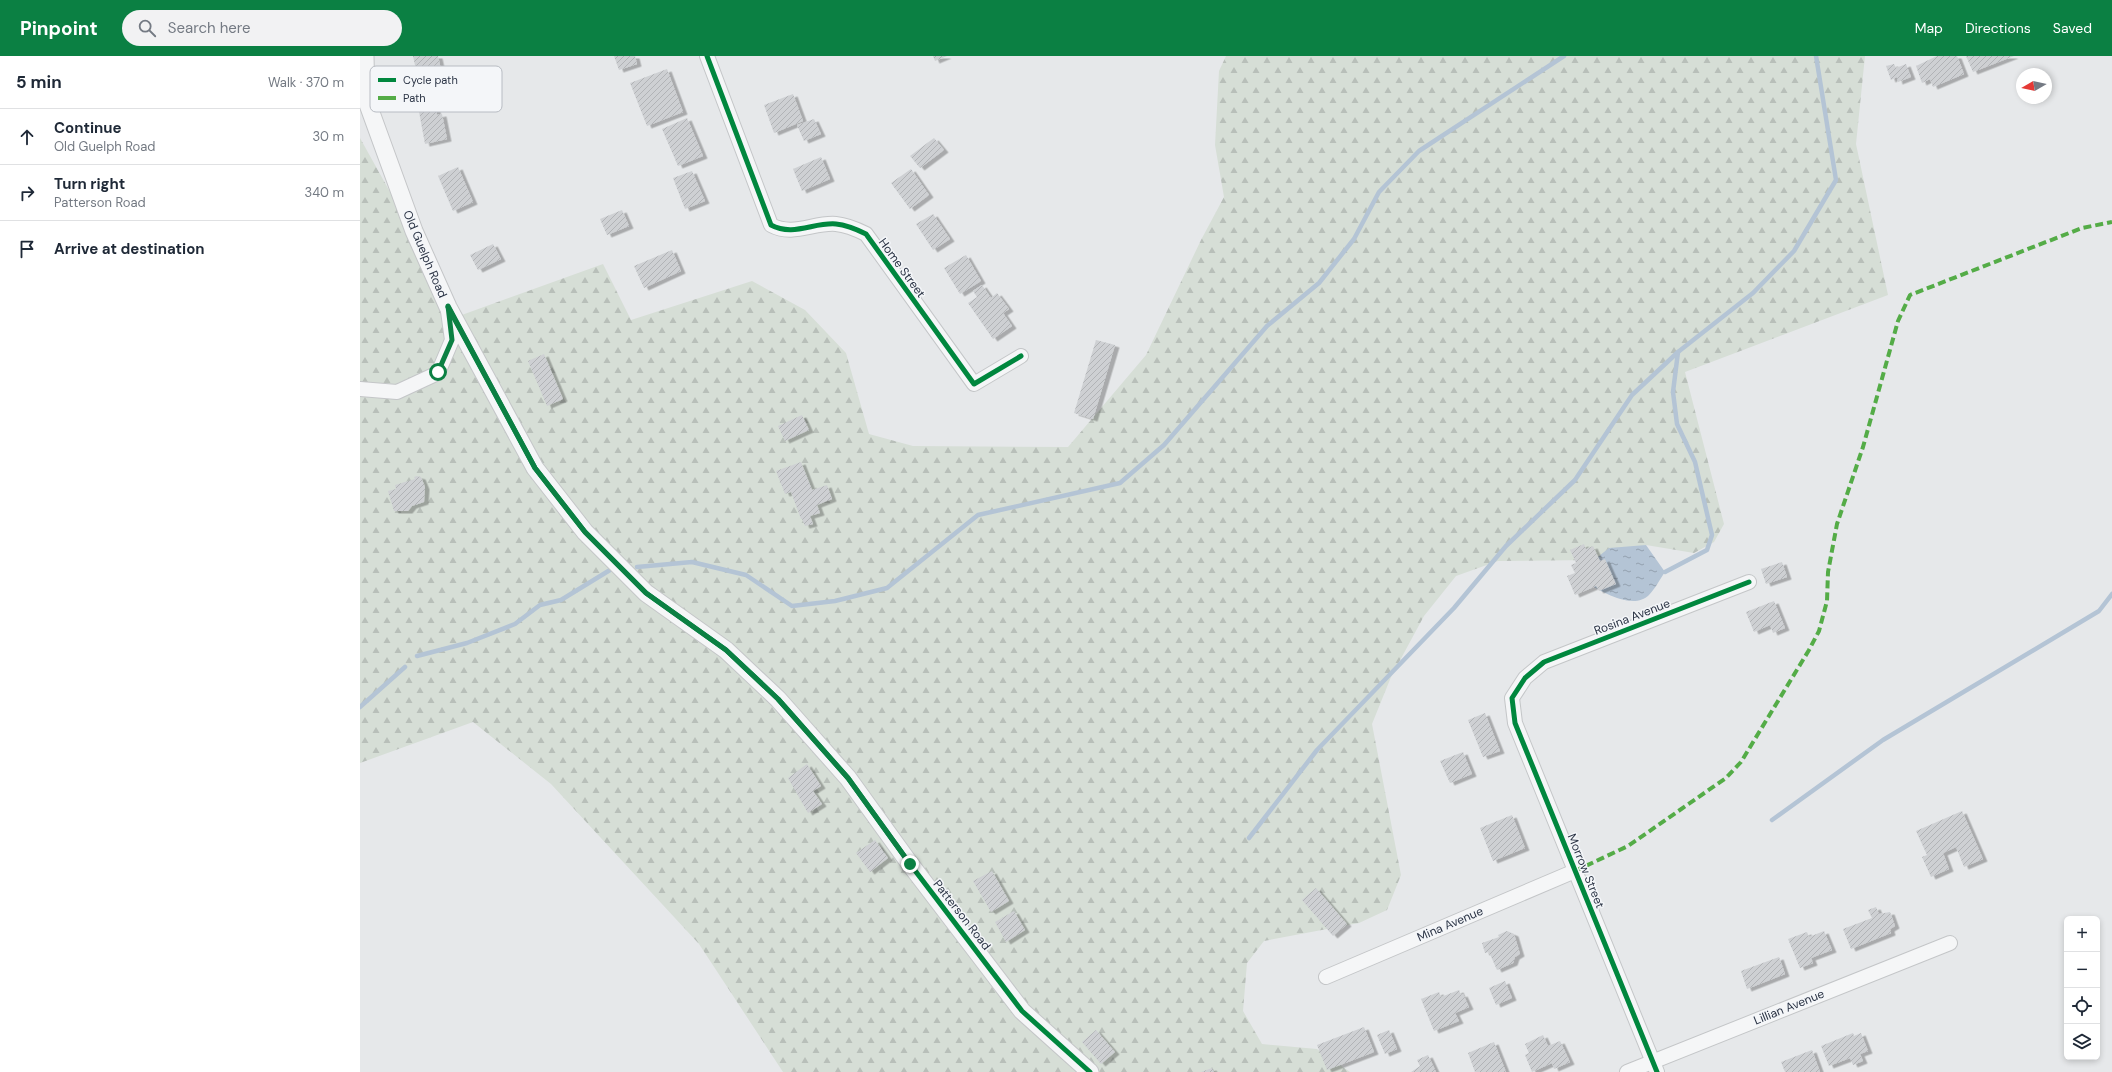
<!DOCTYPE html>
<html lang="en">
<head>
<meta charset="utf-8">
<style>
	:root { --surface:#fff; --page:#f2f2f3; --text:#1f2937; --muted:#747a83; --line:#e0e1e3; --accent:#0b8043 }
	body { margin:0; font-family:"DM Sans",sans-serif; background:var(--page); color:var(--text) }
	.controls { position:absolute; right:12px; bottom:12px; display:grid; overflow:hidden; border-radius:6px; box-shadow:0 2px 6px #0003 }
	.controls button { width:36px; height:36px; display:grid; place-items:center; padding:0; border:0; border-bottom:1px solid var(--line); background:var(--surface); color:var(--text); font:20px sans-serif }
	.compass { position:absolute; left:1656px; top:12px; width:36px; height:36px; border-radius:50%; background:var(--surface); box-shadow:0 2px 6px #0003; rotate:261deg }
	.stop { position:absolute; width:12px; height:12px; margin:-9px; border:3px solid #0b8043; border-radius:50%; background:#fff }
	.stop.end { background:#0b8043; border-color:#fff; box-shadow:0 1px 4px #0008 }
	.list { margin:0; padding:0; list-style:none }
	h2 { display:flex; justify-content:space-between; align-items:center; height:52px; margin:0; padding:0 16px; font-size:17px }
	h2 small { font-size:13px; font-weight:400; color:var(--muted) }
	.list li { display:grid; grid-template-columns:26px 1fr auto; gap:12px; align-items:center; box-sizing:border-box; height:56px; padding:0 16px; border-top:1px solid var(--line) }
	.list b { display:block; font-size:15px; white-space:nowrap }
	.list p { margin:0; font-size:13px; white-space:nowrap; color:var(--muted) }
	.list em { font-size:13px; font-style:normal; color:var(--muted) }
	.icon { flex:none; width:22px; height:22px; fill:none; stroke:currentColor; stroke-width:2; stroke-linecap:round; stroke-linejoin:round }
	.map { position:relative; flex:none; width:1752px; height:1016px; overflow:hidden }
	header { display:flex; align-items:center; gap:24px; box-sizing:border-box; height:56px; padding:0 20px; background:var(--accent); color:#fff }
	header strong { font-size:19px }
	nav { display:flex; gap:22px; margin-inline-start:auto; font-size:14px }
	.search { width:280px; height:36px; background:var(--page); display:flex; align-items:center; gap:10px; box-sizing:border-box; padding:0 14px; border-radius:22px; color:var(--muted); font-size:15px }
	main { display:flex }
	aside { flex:1; background:var(--surface) }
	.map>svg:first-child { display:block }
</style>
</head>
<body>
<header>
<strong>Pinpoint</strong>
<div class="search"><svg class="icon" aria-label="search" viewBox="0 0 24 24"><circle cx="10" cy="10" r="6"/><path d="M15 15l6 6"/></svg>Search here</div>
<nav><a>Map</a><a>Directions</a><a>Saved</a></nav>
</header>
<main>
<aside>
<h2>5 min<small>Walk · 370 m</small></h2>
<ul class="list">
<li><svg class="icon" aria-label="ahead" viewBox="0 0 24 24"><path d="M12 20V5M6 11l6-6 6 6"/></svg><div><b>Continue</b><p>Old Guelph Road</p></div><em>30 m</em></li>
<li><svg class="icon" aria-label="right" viewBox="0 0 24 24"><path d="M7 20v-9h11M14 6l5 5-5 5"/></svg><div><b>Turn right</b><p>Patterson Road</p></div><em>340 m</em></li>
<li><svg class="icon" aria-label="arrive" viewBox="0 0 24 24"><path d="M6 21V4h12l-3 4 3 4H6"/></svg><div><b>Arrive at destination</b></div></li>
</ul>
</aside>
<div class="map">
<svg width="1752" height="1016" viewBox="0 0 1752 1016">
	<defs>
		<pattern id="forest-firs" width="22" height="20" patternUnits="userSpaceOnUse"><rect width="22" height="20" fill="#d6ded6"/><path d="M5 1l3.5 6h-7zM16 11l3.5 6h-7z" fill="#b8bfb9"/></pattern>
		<pattern id="water-ripples" width="26" height="14" patternUnits="userSpaceOnUse"><rect width="26" height="14" fill="#b4c4d5"/><path d="M2 4q2-2 4 0t4 0M15 11q2-2 4 0t4 0" fill="none" stroke="#93a0af"/></pattern>
		<pattern id="building-hatch" width="6" height="6" patternUnits="userSpaceOnUse"><rect width="6" height="6" fill="#ced0d3"/><path d="M-1 1l2-2M0 6l6-6M5 7l2-2" fill="none" stroke="#b1b3b6"/></pattern>
		<filter id="shadow"><feDropShadow dx="4.5" dy="2.5" stdDeviation="0" flood-color="#0004"/></filter>
	</defs>
	<rect width="100%" height="100%" fill="#e6e8ea"/>
	<!-- forest -->
	<path fill="url(#forest-firs)" d="M866 0H1505L1496 88 1528 239 1325 316 1364 468 1354 486 1334 497 1286 489 1234 504 1138 505 1096 520 1064 560 1031 621 1012 668 1041 819 1027 854 999 867 904 885 887 907 883 955 902 988 957 993 990 1016H423L339 888 191 728 113 666 0 707V82L99 260 243 208 271 264 392 225 445 254 486 297 509 378 553 390 708 391 786 299 841 184 864 141 855 89 859 15Z"/>
	<!-- water -->
	<path fill="url(#water-ripples)" d="M1286 489 1305 516C1300 523 1295 533 1289 539 1273 555 1241 535 1225 526L1234 504 1249 492Z"/>
	<g fill="none" stroke-linecap="round" stroke-linejoin="round">
		<!-- stream -->
		<g stroke="#b4c4d5" stroke-width="4.5">
			<path d="M277 511 332 506 386 519 432 550 475 545 527 532 618 459 760 427 804 389 907 270 959 227 994 183 1019 136 1059 95 1204 0"/>
			<path d="M1305 516 1347 494 1352 479 1335 406 1317 368 1313 336 1318 296"/>
			<path d="M57 600 107 587 155 568 180 549 201 544 250 514"/>
			<path d="M0 651 45 611"/>
			<path d="M1412 764 1523 684 1739 555 1752 538"/>
			<path d="M889 782 957 694 1094 552 1146 490 1215 424 1272 339 1318 296 1393 237 1434 195 1476 124 1456 0"/>
		</g>
	</g>
	<!-- building -->
	<g fill="url(#building-hatch)" filter="url(#shadow)">
		<path d="M53 0H78L82 18 58 23Z"/>
		<path d="M254 0H275L277 8 259 14Z"/>
		<path d="M573 0H587L575 5Z"/>
		<path d="M1577 0H1597L1604 18 1573 31 1570 23 1562 27 1556 10Z"/>
		<path d="M1606 0H1654L1613 16Z"/>
		<path d="M1534 8 1536 12 1546 8 1551 21 1538 26 1537 21 1531 24 1526 10Z"/>
		<path d="M307 13 323 56 287 70 270 27Z"/>
		<path d="M76 33 85 47 76 53 77 59 82 58 87 83 65 88 57 45Z"/>
		<path d="M433 38 443 65 414 77 404 49Z"/>
		<path d="M327 62 343 100 318 110 302 73Z"/>
		<path d="M454 63 461 78 444 85 437 69Z"/>
		<path d="M574 82 584 94 560 112 550 100Z"/>
		<path d="M461 101 470 123 442 135 433 113Z"/>
		<path d="M98 111 113 146 93 155 78 120Z"/>
		<path d="M551 113 569 139 550 153 531 127Z"/>
		<path d="M332 115 345 145 325 153 313 122Z"/>
		<path d="M262 154 269 170 247 179 240 163Z"/>
		<path d="M573 158 590 183 573 194 556 168Z"/>
		<path d="M133 188 141 203 118 214 110 199Z"/>
		<path d="M312 194 321 215 284 232 274 210Z"/>
		<path d="M606 199 621 225 600 238 584 212Z"/>
		<path d="M622 229 631 242 637 237 649 253 643 257 652 270 633 283 608 247 617 241 613 235Z"/>
		<path d="M736 284 755 289 733 363 714 357Z"/>
		<path d="M184 298 203 343 187 350 168 305Z"/>
		<path d="M442 359 449 374 425 385 418 370Z"/>
		<path d="M441 406 452 434 467 429 472 443 457 449 460 457 450 460 453 468 445 470 442 463H441L431 436 425 438 416 415Z"/>
		<path d="M57 420 61 421 65 431 64 446 52 450 48 455H34L28 435 36 433 35 429 55 423 54 421Z"/>
		<path d="M1224 488 1226 493 1233 490 1240 505 1245 503 1256 528 1239 535 1236 530 1215 539 1207 520 1215 517 1211 509 1216 507 1210 494Z"/>
		<path d="M1422 506 1427 521 1406 528 1401 513Z"/>
		<path d="M1414 545 1425 572 1413 577 1410 569 1394 576 1386 556Z"/>
		<path d="M1125 657 1140 695 1123 701 1108 664Z"/>
		<path d="M1103 696 1112 718 1090 727 1080 705Z"/>
		<path d="M447 708 461 730 453 735 462 748 448 757 428 722Z"/>
		<path d="M1602 755 1623 803 1604 811 1596 791 1583 797 1589 813 1571 821 1562 801 1567 799 1556 775Z"/>
		<path d="M1152 759 1165 792 1133 805 1120 772Z"/>
		<path d="M515 784 528 802 510 816 496 797Z"/>
		<path d="M632 815 649 845 631 856 613 825Z"/>
		<path d="M956 832 987 868 973 880 942 844Z"/>
		<path d="M1516 851 1519 858 1530 856 1535 870 1530 873 1531 877 1491 893 1483 873 1512 862 1508 854Z"/>
		<path d="M654 855 665 874 646 886 635 866Z"/>
		<path d="M1147 875 1154 878 1160 898 1155 901 1153 907 1137 914 1129 896 1125 897 1122 887 1139 881 1138 879Z"/>
		<path d="M1464 875 1472 894 1451 902 1453 907 1440 912 1428 883 1447 876 1449 881Z"/>
		<path d="M1419 901 1425 918 1387 933 1381 915Z"/>
		<path d="M1145 925 1152 942 1136 949 1129 932Z"/>
		<path d="M1099 934 1101 939 1103 938 1109 951 1095 957 1099 965 1074 975 1061 943 1079 936 1081 941Z"/>
		<path d="M1004 971 1014 996 967 1014 957 989Z"/>
		<path d="M736 974 755 996 741 1008 722 986Z"/>
		<path d="M1029 974 1037 993 1025 998 1017 979Z"/>
		<path d="M1493 977 1494 980 1501 977 1508 995 1500 998 1503 1005 1493 1009 1490 1002 1469 1010 1461 990Z"/>
		<path d="M1183 979 1188 990 1200 985 1210 1006 1194 1013 1192 1007 1172 1016 1165 999 1169 997 1165 988Z"/>
		<path d="M1134 986 1146 1016H1115L1108 997Z"/>
		<path d="M1452 994 1460 1016H1425L1421 1006Z"/>
		<path d="M1068 999 1076 1016H1051L1060 1010 1057 1004Z"/>
		<path d="M852 1012 854 1016H841Z"/>
	</g>
	<g fill="none" stroke-linecap="round" stroke-linejoin="round">
		<defs>
			<g id="minor">
				<path d="M347 0 411 169C433 181 454 166 476 168 487 169 496 173 506 178L614 328 661 300"/>
				<path d="M0 333 37 336 78 317 92 284 88 255"/>
				<path d="M966 921 1215 815"/>
				<path d="M1267 1016 1590 887"/>
				<path d="M1297 1016 1155 667 1152 642 1165 622 1184 606 1389 526"/>
			</g>
			<path id="tertiary" d="M5 0 6 43 54 175 88 251 175 412 225 476 286 537 366 594 418 643 488 722 550 808 662 955 730 1016"/>
		</defs>
		<!-- minor casing -->
		<use href="#minor" stroke="#c4c6c8" stroke-width="16"/>
		<!-- tertiary casing -->
		<use href="#tertiary" stroke="#c4c6c8" stroke-width="19"/>
		<!-- minor -->
		<use href="#minor" stroke="#f5f6f7" stroke-width="14"/>
		<!-- tertiary -->
		<use href="#tertiary" stroke="#f5f6f7" stroke-width="17"/>
		<!-- quiet -->
		<path stroke="#54ac47" stroke-width="4" stroke-dasharray="8 4" stroke-linecap="butt" d="M1215 815 1268 790 1366 722 1381 706 1449 594 1459 575 1467 545 1468 516 1477 468 1503 391 1538 265 1550 239 1722 172 1752 166"/>
		<defs>
			<g id="cycleway">
				<path d="M347 0 411 169C433 181 454 166 476 168 487 169 496 173 506 178L614 328 661 300"/>
				<path d="M88 251 175 412 225 476 286 537 366 594 418 643 488 722 550 808 662 955 730 1016"/>
				<path d="M1297 1016 1155 667 1152 642 1165 622 1184 606 1389 526"/>
			</g>
		</defs>
		<!-- cycleway casing -->
		<use href="#cycleway" stroke="#f4f6f9" stroke-width="8"/>
		<!-- cycleway -->
		<use href="#cycleway" stroke="#00873e" stroke-width="5"/>
	</g>
	<g fill="none" stroke-linecap="round" stroke-linejoin="round">
		<!-- route -->
		<path stroke="#0b8043" stroke-width="5" d="M78 316 92 284 88 250 175 412 225 476 286 537 366 594 418 643 488 722 550 808"/>
	</g>
	<g text-anchor="middle" dominant-baseline="central" stroke-width="3" stroke-linejoin="round" paint-order="stroke">
		<!-- street labels -->
		<g font-size="12" fill="#2b3445" stroke="#f4f6f9">
			<text transform="translate(65 198) rotate(67)">Old Guelph Road</text>
			<text transform="translate(542 212) rotate(54)">Home Street</text>
			<text transform="translate(1272 561) rotate(-21)">Rosina Avenue</text>
			<text transform="translate(1226 815) rotate(68)">Morrow Street</text>
			<text transform="translate(602 859) rotate(52)">Patterson Road</text>
			<text transform="translate(1090 868) rotate(-23)">Mina Avenue</text>
			<text transform="translate(1429 951) rotate(-22)">Lillian Avenue</text>
		</g>
	</g>
	<!-- legend -->
	<rect x="10" y="10" width="132" height="46" rx="6" fill="#f4f6f9" stroke="#b8bcc3" stroke-width="1"/>
	<rect x="18" y="22" width="18" height="4" fill="#00873e"/>
	<rect x="18" y="40" width="18" height="4" fill="#54ac47"/>
	<g font-size="11" fill="#2b3445">
		<text x="43" y="28">Cycle path</text>
		<text x="43" y="46">Path</text>
	</g>
</svg>
<div class="controls">
<button>+</button>
<button>−</button>
<button><svg class="icon" aria-label="locate" viewBox="0 0 24 24"><circle cx="12" cy="12" r="6"/><path d="M12 2v4M12 18v4M2 12h4M18 12h4"/></svg></button>
<button><svg class="icon" aria-label="layers" viewBox="0 0 24 24"><path d="M12 4l9 5-9 5-9-5zM3 14l9 5 9-5"/></svg></button>
</div>
<svg class="compass" viewBox="-18 -18 36 36"><path d="M0-13l5 13h-10z" fill="#e53935"/><path d="M0 13l5-13h-10z" fill="#747a83"/></svg>
<div class="stop" style="left:78px;top:316px"></div>
<div class="stop end" style="left:550px;top:808px"></div>
</div>
</main>
</body>
</html>
